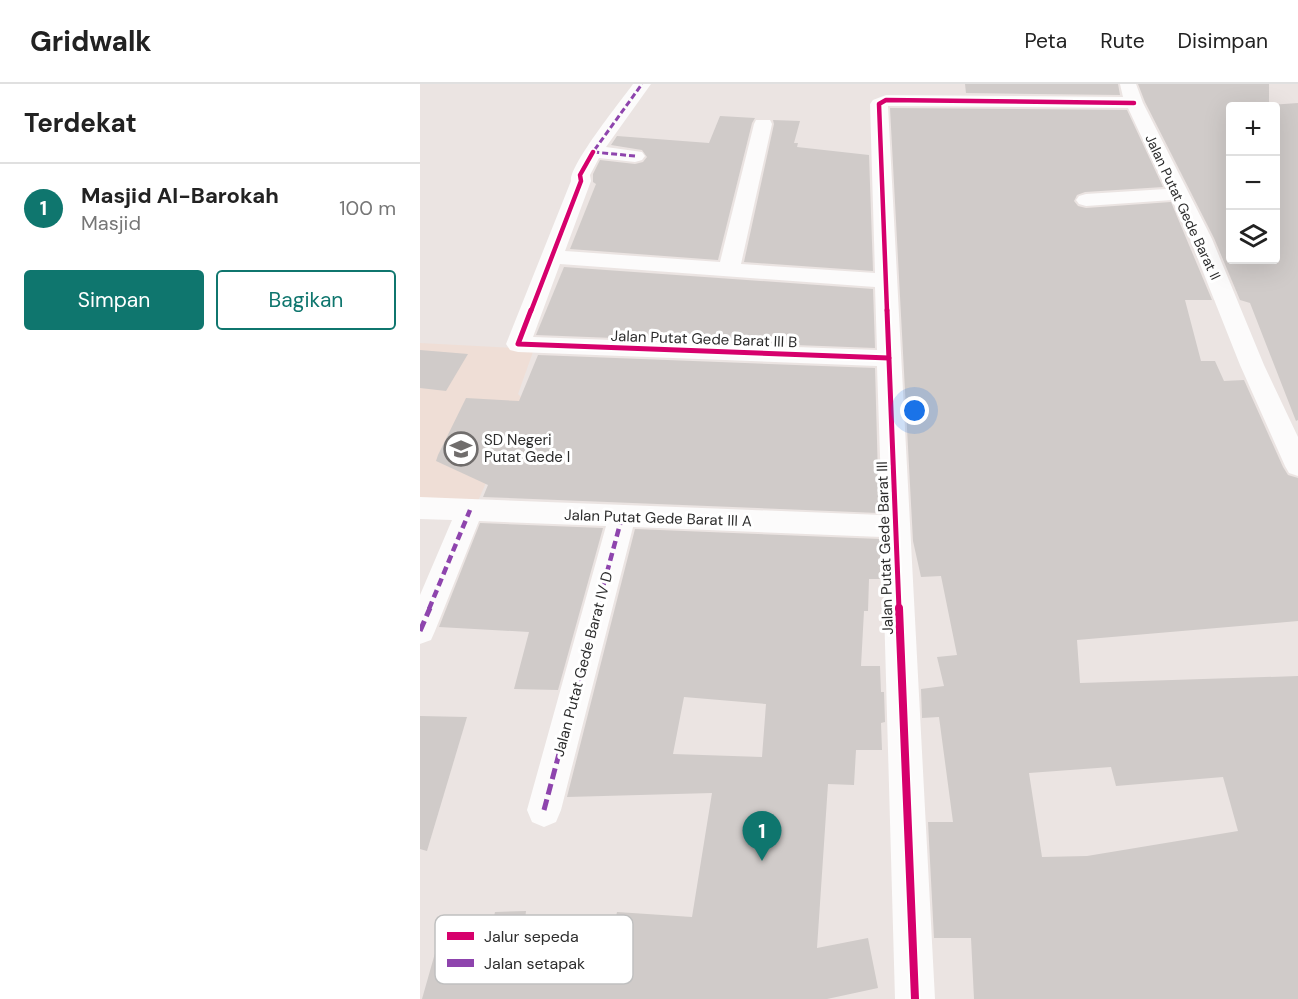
<!DOCTYPE html>
<html lang="id">
<head>
<meta charset="utf-8">
<style>
	:root { --surface:#fff; --page:#f2f2f2; --text:#222; --muted:#767676; --line:#e0e0e0; --accent:#0f766e }
	body { margin:0; font-family:"DM Sans",sans-serif; background:var(--page); color:var(--text) }
	.controls { position:absolute; right:18px; top:18px; display:grid; overflow:hidden; border-radius:6px; box-shadow:0 6px 24px #0002 }
	.controls button { width:54px; height:54px; display:grid; place-items:center; padding:0; border:0; border-bottom:2px solid var(--line); background:var(--surface); color:var(--text); font:30px sans-serif }
	.you { position:absolute; left:495px; top:327px; width:21px; height:21px; margin:-15px; border:4px solid #fff; border-radius:50%; background:#1a73e8; box-shadow:0 0 0 9px #1a73e833 }
	.badge { display:grid; place-items:center; width:39px; height:39px; border-radius:50%; background:var(--accent); color:#fff; font-size:20px; font-weight:700 }
	.pin { position:absolute; translate:-50% -50px; filter:drop-shadow(0 2px 3px #0008) }
	.pin::after { content:''; position:absolute; top:32px; width:21px; height:18px; background:inherit; clip-path:polygon(0 0,100% 0,50% 100%) }
	.list { margin:0; padding:0; list-style:none }
	h2 { display:flex; justify-content:space-between; align-items:center; height:78px; margin:0; padding:0 24px; font-size:26px }
	h2 small { font-size:20px; font-weight:400; color:var(--muted) }
	.list li { display:grid; grid-template-columns:39px 1fr auto; gap:18px; align-items:center; box-sizing:border-box; height:90px; padding:0 24px; border-top:2px solid var(--line) }
	.list b { display:block; font-size:22px; white-space:nowrap }
	.list p { margin:0; font-size:20px; white-space:nowrap; color:var(--muted) }
	.list em { font-size:20px; font-style:normal; color:var(--muted) }
	.actions { display:flex; gap:12px; padding:18px 24px }
	.actions a { flex:1; padding:14px 0; border:2px solid var(--accent); border-radius:6px; text-align:center; font-size:21px; color:var(--accent) }
	.actions .main { background:var(--accent); color:#fff }
	.icon { flex:none; width:33px; height:33px; fill:none; stroke:currentColor; stroke-width:2; stroke-linecap:round; stroke-linejoin:round }
	.map { position:relative; flex:none; width:878px; height:915px; overflow:hidden }
	header { display:flex; align-items:center; gap:36px; box-sizing:border-box; height:84px; padding:0 30px; background:var(--surface); border-bottom:2px solid var(--line) }
	header strong { font-size:28px }
	nav { display:flex; gap:33px; margin-inline-start:auto; font-size:21px }
	main { display:flex }
	aside { flex:1; background:var(--surface) }
	.map>svg:first-child { display:block }
</style>
</head>
<body>
<header>
<strong>Gridwalk</strong>
<nav><a>Peta</a><a>Rute</a><a>Disimpan</a></nav>
</header>
<main>
<aside>
<h2>Terdekat<small></small></h2>
<ul class="list">
<li><span class="badge">1</span><div><b>Masjid Al-Barokah</b><p>Masjid</p></div><em>100 m</em></li>
</ul>
<div class="actions"><a class="main">Simpan</a><a>Bagikan</a></div>
</aside>
<div class="map">
<svg width="878" height="915" viewBox="0 0 878 915">
	<rect width="100%" height="100%" fill="#ebe4e2"/>
	<!-- education -->
	<path fill="#efded6" d="M0 259 114 265 98 310 103 315 58 417 0 414Z"/>
	<!-- building -->
	<g fill="#d0cbc9" fill-rule="evenodd">
		<path d="M545 0H698L700 11 546 9Z"/>
		<path d="M718 0H849V21L878 19V336L876 337 830 219 820 216 794 154 725 18ZM810 22H855V176H810Z"/>
		<path d="M470 24 707 26 743 103 665 108 657 111 654 117 658 122 666 124 751 118 792 216H765L781 277H795L804 297 824 296 863 383 868 391 878 394V537L657 556 660 599 878 592V915H554L551 854H514L508 738H533L519 633 502 634 501 605 524 602 517 573 537 571 521 492 501 493 493 457ZM691 683 696 702 803 693 818 747 667 772 622 773 609 689Z"/>
		<path d="M300 32 335 34 332 39 298 176 150 165 176 100 173 98V90L180 76 215 80 223 78 227 73 222 66 191 61 197 52 289 59Z"/>
		<path d="M353 36 380 37 374 59H378L377 63 449 71 453 187 324 178 354 40Z"/>
		<path d="M144 183 453 205 455 264 116 251Z"/>
		<path d="M0 266 48 270 26 307 0 304Z"/>
		<path d="M118 271 455 284 459 429 63 413 68 401 16 377 18 371 46 314 99 317Z"/>
		<path d="M60 439 183 444 138 606 94 605 109 548 19 543Z"/>
		<path d="M215 445 460 455V495H449L448 527H444L441 582H460L461 608H464L465 638 461 639 462 666H436L434 701 408 700 397 864 448 854 458 904 407 915H2L21 848 70 850 75 828 106 827 105 835 195 837 197 828 272 833 292 709 147 713ZM264 613 346 620 342 673 253 670Z"/>
		<path d="M0 632 47 633 7 767 0 765Z"/>
	</g>
	<g fill="none" stroke-linecap="round" stroke-linejoin="round">
		<!-- minor -->
		<path fill="#fcfbfb" fill-rule="evenodd" d="M213 0H231L186 63 222 68 225 72 222 76 215 78 179 74 170 91 171 97 145 167 300 178 334 40 336 36H350L352 40 321 180 455 189 450 20 453 16 466 11 703 13 700 0H716L723 19 792 155 844 281 878 353V392L869 389 865 382 820 281 770 155 752 116 666 122 659 120 656 116 659 112 666 110 746 105 708 24 468 22 515 915H475L462 453 213 443 141 726 136 738 124 743 112 738 107 726 186 442 59 437 15 547 11 556 0 560V511L32 436 0 435V413L462 431 457 282 98 268 90 266 86 260 151 97C149 81 201 17 213 0ZM140 180 455 203 457 266 113 253Z"/>
		<!-- quiet-far2 -->
		<path stroke="#8e44ad" stroke-width="3" stroke-dasharray="6 3" stroke-linecap="butt" d="M215 72 173 68 222 0"/>
		<!-- quiet-far1 -->
		<g stroke="#8e44ad" stroke-width="4.5" stroke-dasharray="8 4.5" stroke-linecap="butt">
			<path d="M9 525 50 426"/>
			<path d="M177 525 202 433"/>
		</g>
		<!-- quiet -->
		<g stroke="#8e44ad" stroke-width="5" stroke-dasharray="11 5" stroke-linecap="butt">
			<path d="M0 547 10 524"/>
			<path d="M124 726 178 524"/>
		</g>
		<defs>
			<g id="cycleway-far2">
				<path d="M111 227 161 97 160 91 173 68"/>
				<path d="M467 227 459 20 466 16 714 19"/>
			</g>
			<g id="cycleway-far1">
				<path d="M111 226 98 260 469 274"/>
				<path d="M467 226 479 525"/>
			</g>
			<path id="cycleway" d="M479 524 495 915"/>
		</defs>
		<!-- cycleway-far2 casing -->
		<use href="#cycleway-far2" stroke="#fff" stroke-width="8"/>
		<!-- cycleway-far1 casing -->
		<use href="#cycleway-far1" stroke="#fff" stroke-width="9"/>
		<!-- cycleway casing -->
		<use href="#cycleway" stroke="#fff" stroke-width="11"/>
		<!-- cycleway-far2 -->
		<use href="#cycleway-far2" stroke="#d6006c" stroke-width="4.5"/>
		<!-- cycleway-far1 -->
		<use href="#cycleway-far1" stroke="#d6006c" stroke-width="5"/>
		<!-- cycleway -->
		<use href="#cycleway" stroke="#d6006c" stroke-width="8"/>
	</g>
	<!-- icons -->
	<defs>
		<symbol id="school-ring" viewBox="-11 -11 22 22"><circle r="9.5" fill="#fff" stroke="#706d6c" stroke-width="1.5"/><path d="M0-5L7-2L0 1L-7-2ZM-4 1L0 2.5L4 1V4Q0 6-4 4Z" fill="#706d6c"/></symbol>
	</defs>
	<g fill-rule="evenodd">
		<use href="#school-ring" x="22" y="346" width="38" height="38"/>
	</g>
	<g text-anchor="middle" dominant-baseline="central" stroke-width="6" stroke-linejoin="round" paint-order="stroke">
		<!-- far-street labels -->
		<g font-size="14" fill="#2d2d2d" stroke="#fff">
			<text transform="translate(763 123) rotate(65)">Jalan Putat Gede Barat II</text>
		</g>
		<!-- street labels -->
		<g font-size="15" fill="#2d2d2d" stroke="#fff">
			<text transform="translate(284 255) rotate(2)">Jalan Putat Gede Barat III B</text>
			<text transform="translate(238 434) rotate(2)">Jalan Putat Gede Barat III A</text>
			<text transform="translate(465 464) rotate(-92)">Jalan Putat Gede Barat III</text>
			<text transform="translate(163 580) rotate(-75)">Jalan Putat Gede Barat IV D</text>
		</g>
		<!-- poi labels -->
		<g font-size="15" fill="#2d2d2d" stroke="#fff" text-anchor="start">
			<text x="64" y="356">SD Negeri<tspan x="64" dy="17">Putat Gede I</tspan></text>
		</g>
	</g>
	<!-- legend -->
	<rect x="15" y="831" width="198" height="69" rx="9" fill="#fff" stroke="#c0c0c0" stroke-width="1.5"/>
	<rect x="27" y="848" width="27" height="8" fill="#d6006c"/>
	<rect x="27" y="875" width="27" height="8" fill="#8e44ad"/>
	<g font-size="16" fill="#2d2d2d">
		<text x="64" y="858">Jalur sepeda</text>
		<text x="64" y="885">Jalan setapak</text>
	</g>
</svg>
<div class="controls">
<button>+</button>
<button>−</button>
<button><svg class="icon" aria-label="layers" viewBox="0 0 24 24"><path d="M12 4l9 5-9 5-9-5zM3 14l9 5 9-5"/></svg></button>
</div>
<div class="you"></div>
<div class="pin badge" style="left:342px;top:777px">1</div>
</div>
</main>
</body>
</html>
